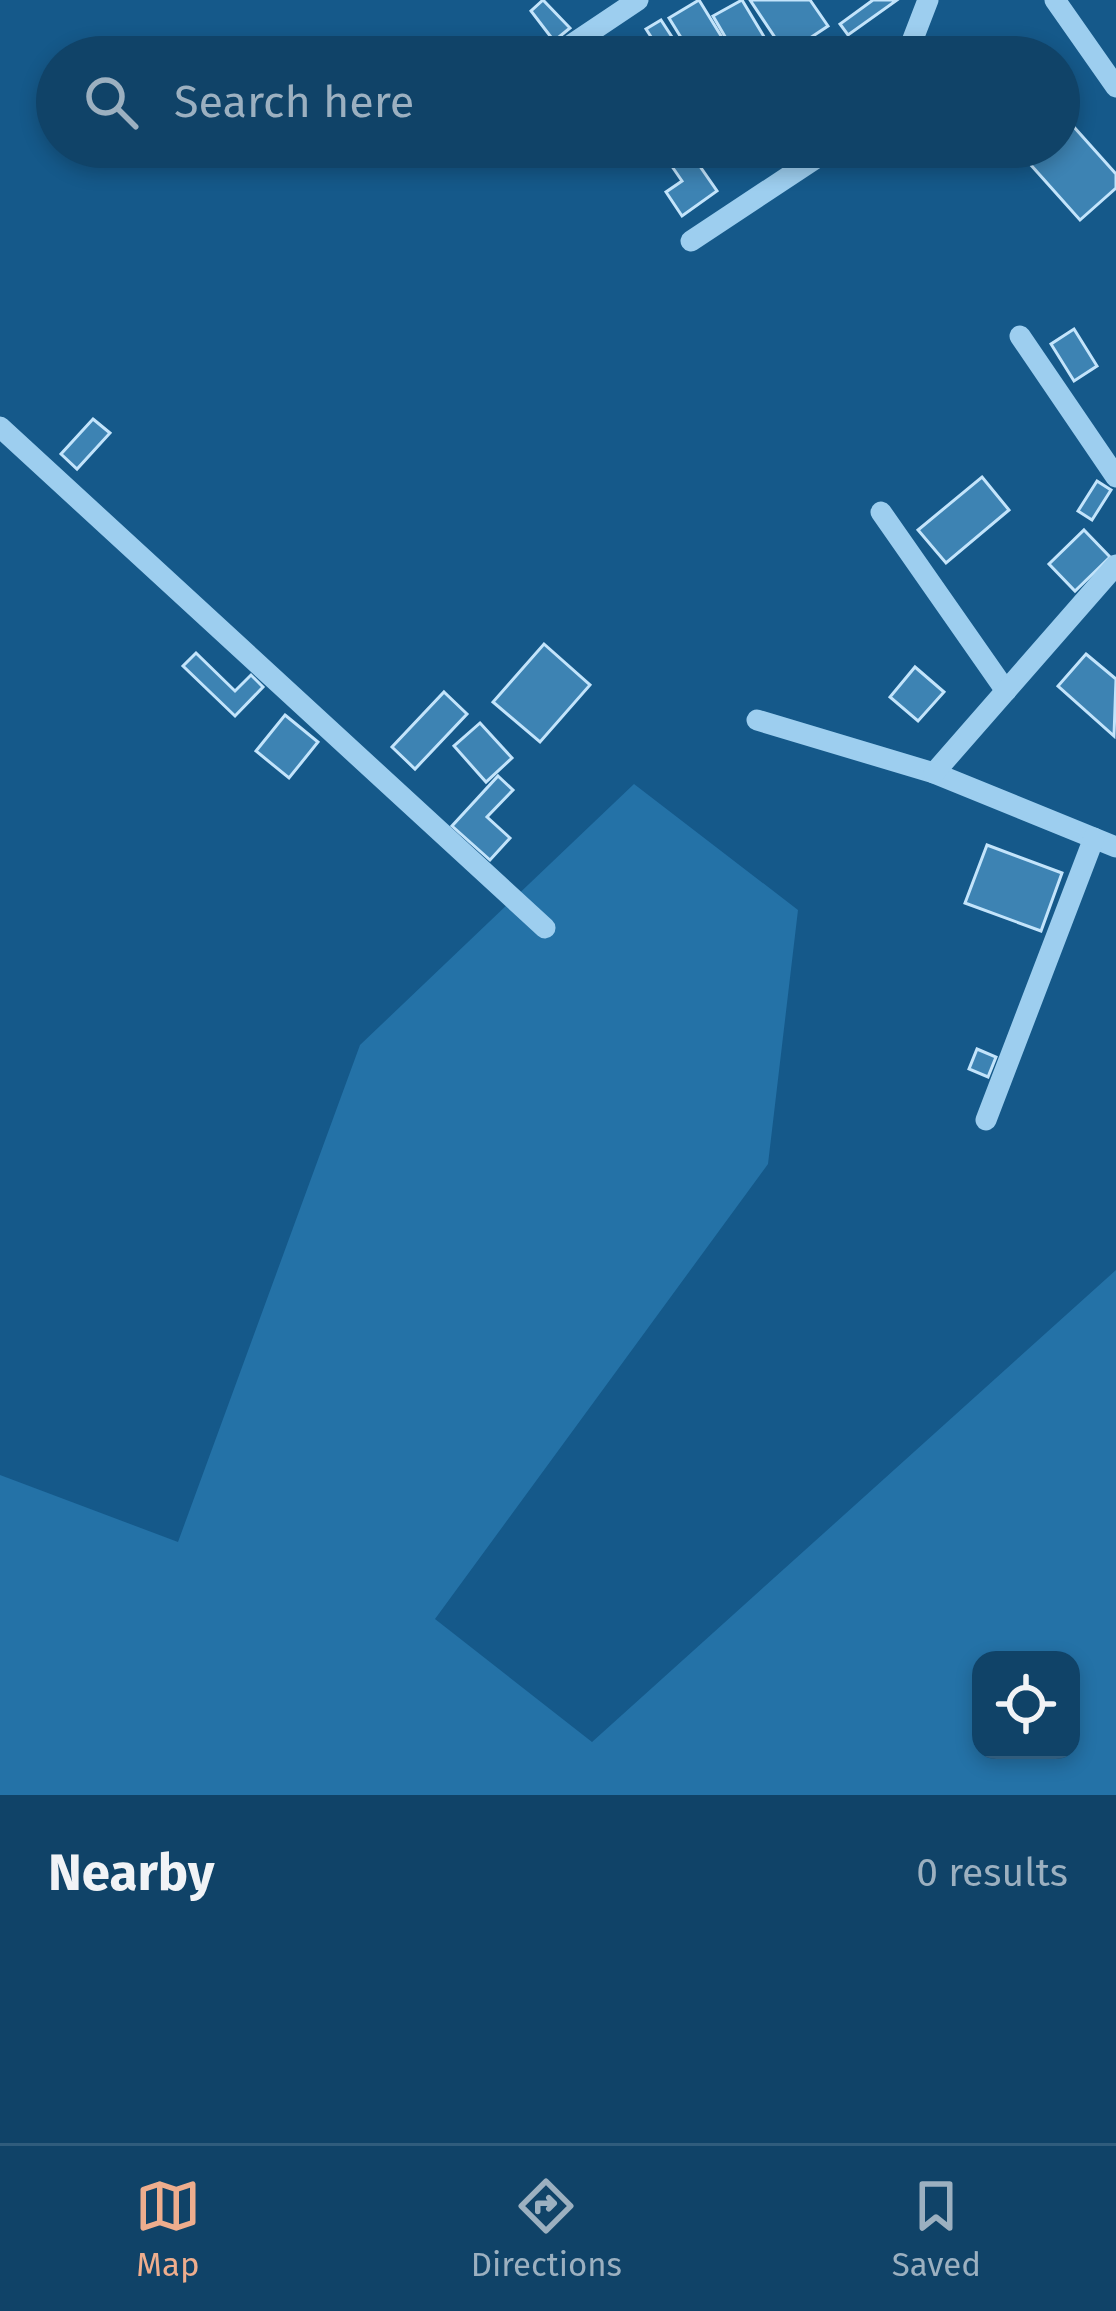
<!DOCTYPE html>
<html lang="en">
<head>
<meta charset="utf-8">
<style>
	:root { --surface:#104368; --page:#194a6e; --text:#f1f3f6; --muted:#9cb0c0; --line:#305c7c; --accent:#eead8d }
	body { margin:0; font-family:"Fira Sans",sans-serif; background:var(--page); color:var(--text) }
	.controls { position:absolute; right:36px; bottom:36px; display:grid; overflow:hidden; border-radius:24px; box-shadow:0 6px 18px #0003 }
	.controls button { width:108px; height:108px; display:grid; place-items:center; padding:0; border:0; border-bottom:3px solid var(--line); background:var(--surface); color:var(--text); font:60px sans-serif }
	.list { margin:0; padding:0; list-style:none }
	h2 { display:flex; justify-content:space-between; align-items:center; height:156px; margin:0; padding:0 48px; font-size:51px }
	h2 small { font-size:39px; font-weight:400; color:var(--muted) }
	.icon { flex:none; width:66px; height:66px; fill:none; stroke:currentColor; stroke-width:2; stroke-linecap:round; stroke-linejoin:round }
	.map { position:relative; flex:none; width:1116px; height:1795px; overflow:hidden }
	.search { position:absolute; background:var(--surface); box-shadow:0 6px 18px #0003; left:36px; right:36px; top:36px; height:132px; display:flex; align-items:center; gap:30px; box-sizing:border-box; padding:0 42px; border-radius:66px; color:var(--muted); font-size:45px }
	.sheet { height:348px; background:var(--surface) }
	nav { display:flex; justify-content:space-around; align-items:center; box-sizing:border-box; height:168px; border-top:3px solid var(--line); background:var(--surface); font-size:33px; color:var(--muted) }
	nav a { display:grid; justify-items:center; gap:6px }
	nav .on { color:var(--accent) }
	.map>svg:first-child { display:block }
</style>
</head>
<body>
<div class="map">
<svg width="1116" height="1795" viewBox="0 0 1116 1795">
	<rect width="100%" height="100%" fill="#15598a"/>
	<!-- green -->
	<path fill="#2472a7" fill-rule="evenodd" d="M634 784 798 910 768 1164 435 1619 592 1742 1116 1270V1795H0V1475L178 1542 360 1045ZM981 1660H1071V1750H981Z"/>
	<!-- building -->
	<g fill="#3d83b3" stroke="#c3e4fb" stroke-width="3">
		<path d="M543 0 570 28 554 41 531 11Z"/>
		<path d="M699 0 734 57H693L669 18Z"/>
		<path d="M742 0 772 50 761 57H737L713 16Z"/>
		<path d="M750 0H810L828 26 786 54Z"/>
		<path d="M873 0H897L848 35 840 24Z"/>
		<path d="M661 20 685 57H664L646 29Z"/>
		<path d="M1065 117 1116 174V188L1080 220 1022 155 1031 147H1059V123Z"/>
		<path d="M690 152 717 191 682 216 666 192 682 181 671 165Z"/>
		<path d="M1074 329 1097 366 1074 381 1051 344Z"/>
		<path d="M93 419 110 433 77 469 61 454Z"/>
		<path d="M982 477 1009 510 946 563 918 530Z"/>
		<path d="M1097 481 1111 490 1092 520 1078 511Z"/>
		<path d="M1084 530 1110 557 1075 591 1049 564Z"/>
		<path d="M544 644 590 685 540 742 493 702Z"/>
		<path d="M196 653 235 691 251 675 263 687 235 716 183 666Z"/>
		<path d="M1086 654 1116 679 1114 736 1058 686Z"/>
		<path d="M915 667 944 692 918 721 890 697Z"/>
		<path d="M444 692 467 714 415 769 392 747Z"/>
		<path d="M285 715 318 742 289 778 256 751Z"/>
		<path d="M480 723 512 758 486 782 454 746Z"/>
		<path d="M498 776 513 790 487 817 510 838 490 860 452 826Z"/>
		<path d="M987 845 1062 873 1041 931 965 903Z"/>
		<path d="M977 1049 996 1057 988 1077 969 1069Z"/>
	</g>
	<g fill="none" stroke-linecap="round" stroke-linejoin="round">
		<!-- minor -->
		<g stroke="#9dceef" stroke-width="21">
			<path d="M1055 0 1116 87"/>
			<path d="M553 57 638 0"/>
			<path d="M906 57 928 0"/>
			<path d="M691 241 833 147"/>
			<path d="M1020 336 1116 477"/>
			<path d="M0 427 545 928"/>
			<path d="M881 512 1006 691"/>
			<path d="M757 720 934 773 1116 847"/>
			<path d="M934 773 1116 565"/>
			<path d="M986 1120 1094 838"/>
		</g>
	</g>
</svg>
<div class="controls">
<button><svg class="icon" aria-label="locate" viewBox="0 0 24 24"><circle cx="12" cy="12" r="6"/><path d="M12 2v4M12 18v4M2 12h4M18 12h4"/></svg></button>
</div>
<div class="search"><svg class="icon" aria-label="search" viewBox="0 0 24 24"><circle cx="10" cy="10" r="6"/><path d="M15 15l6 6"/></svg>Search here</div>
</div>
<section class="sheet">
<h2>Nearby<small>0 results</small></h2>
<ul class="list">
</ul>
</section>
<nav>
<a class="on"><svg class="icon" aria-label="map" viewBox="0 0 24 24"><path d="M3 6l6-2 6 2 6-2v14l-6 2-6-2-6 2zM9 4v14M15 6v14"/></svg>Map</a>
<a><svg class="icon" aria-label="directions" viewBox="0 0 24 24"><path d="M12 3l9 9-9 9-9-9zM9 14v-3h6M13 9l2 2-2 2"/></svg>Directions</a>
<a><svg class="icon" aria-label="saved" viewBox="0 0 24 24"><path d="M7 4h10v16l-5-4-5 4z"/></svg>Saved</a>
</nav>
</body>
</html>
